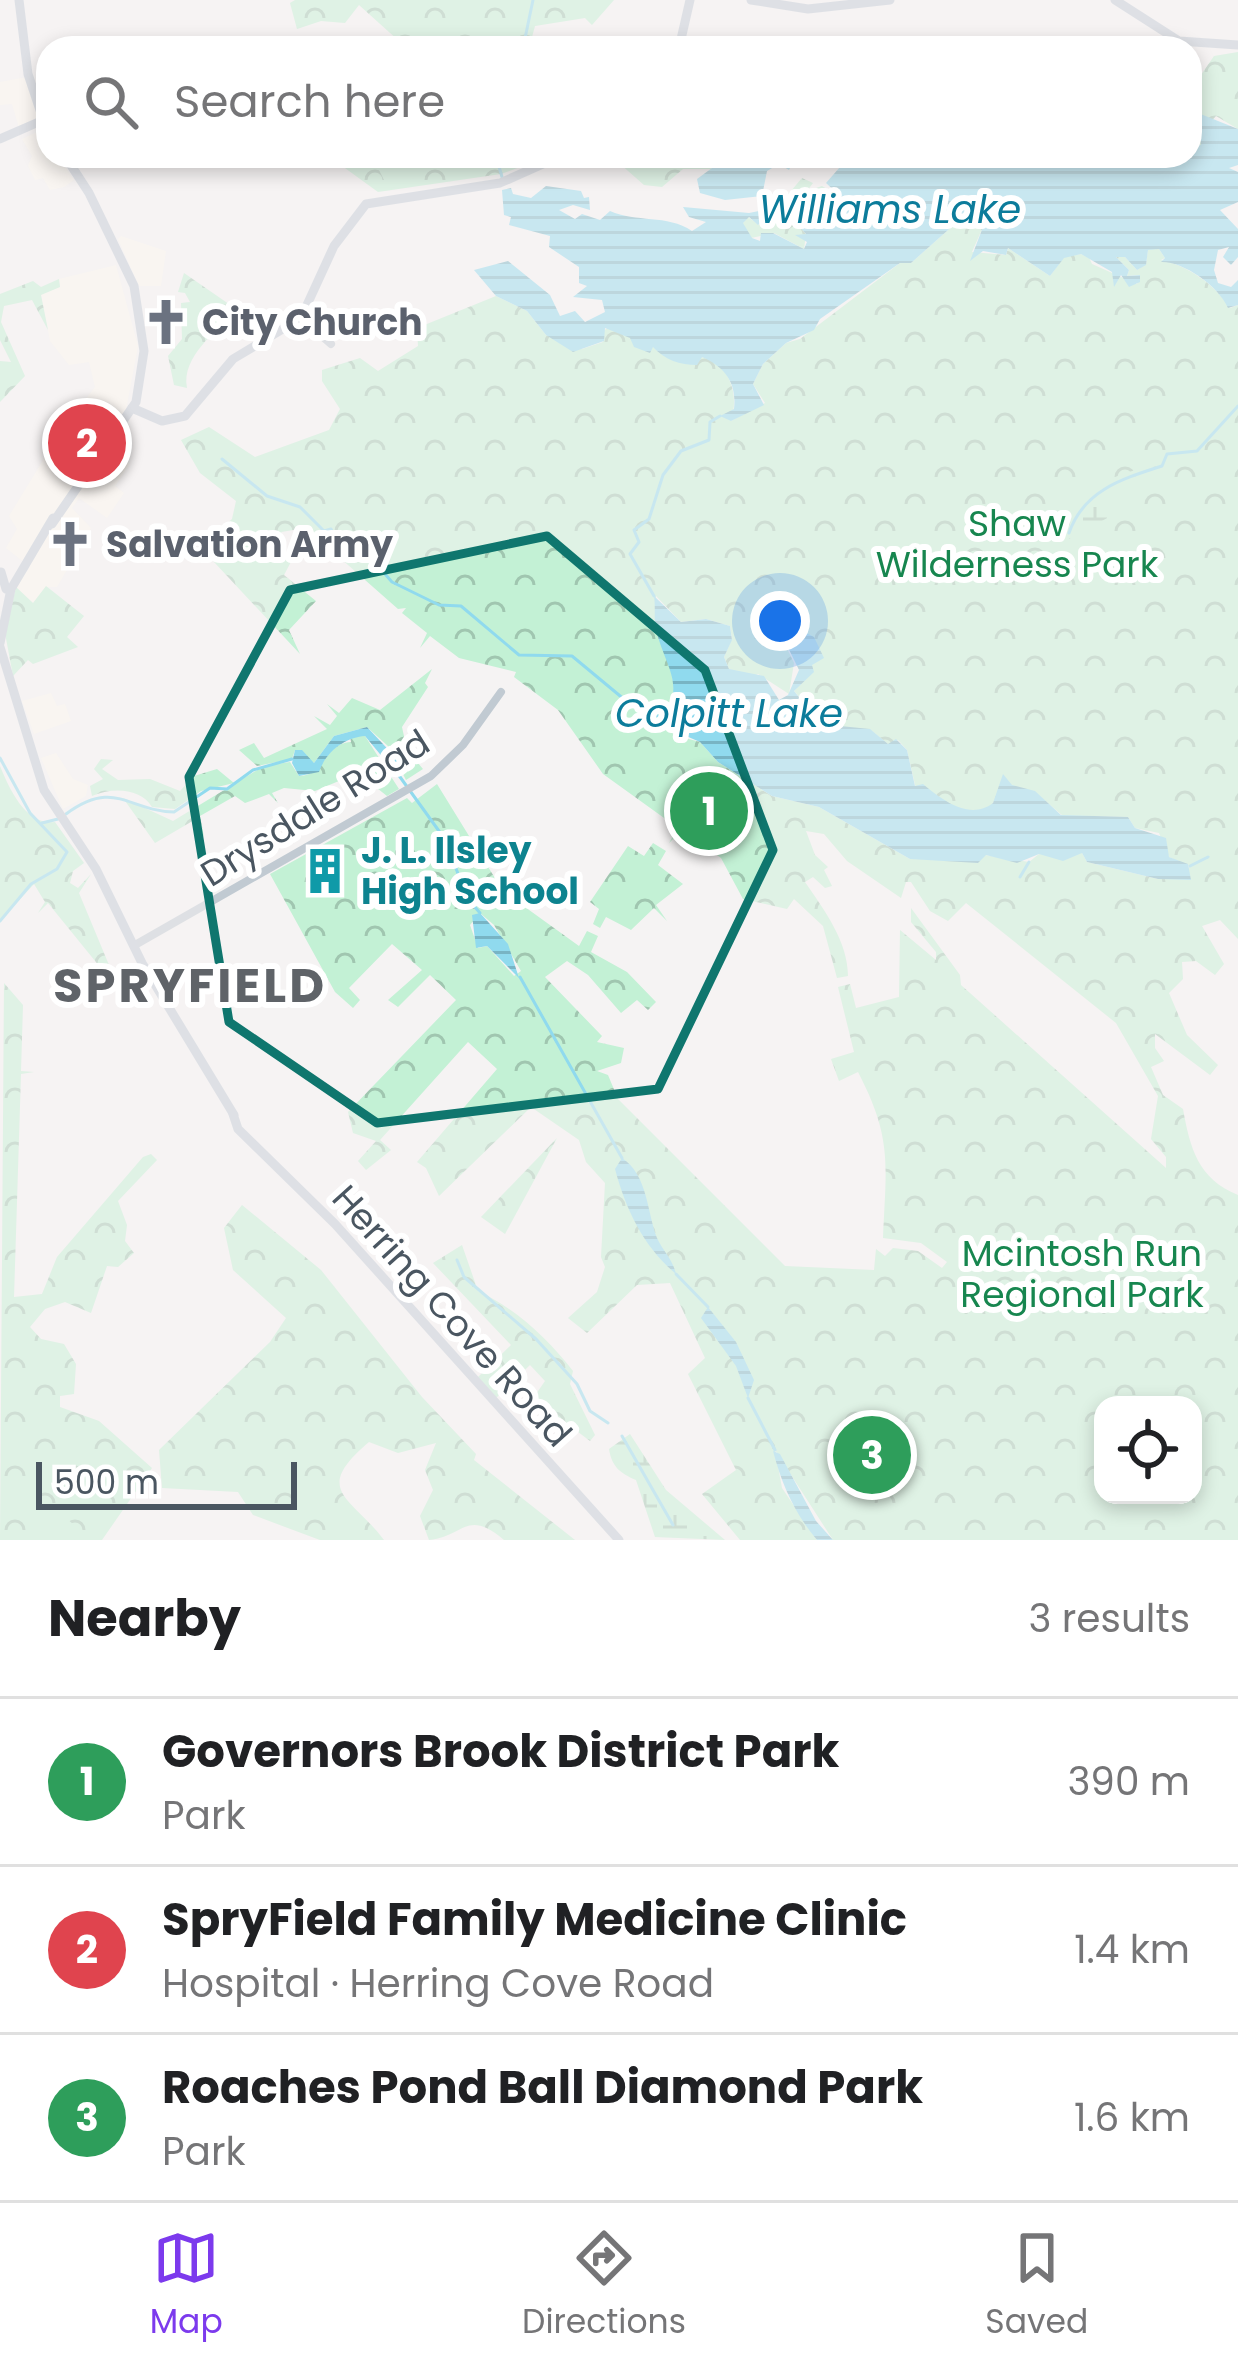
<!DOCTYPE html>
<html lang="en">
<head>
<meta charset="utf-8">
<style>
	:root { --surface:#fff; --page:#f6f6f6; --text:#202124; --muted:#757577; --line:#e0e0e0; --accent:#7c3aed }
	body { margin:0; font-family:Poppins,sans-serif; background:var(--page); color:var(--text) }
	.controls { position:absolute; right:36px; bottom:36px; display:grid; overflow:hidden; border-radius:24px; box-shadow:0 6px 18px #0003 }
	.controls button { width:108px; height:108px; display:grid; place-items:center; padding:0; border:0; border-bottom:3px solid var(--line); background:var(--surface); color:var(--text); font:60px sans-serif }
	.scale { position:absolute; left:36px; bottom:30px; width:261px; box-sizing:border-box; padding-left:12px; border:6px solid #4a5661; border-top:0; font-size:33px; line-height:42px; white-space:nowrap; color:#4a5661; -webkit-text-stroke:9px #fff; paint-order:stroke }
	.you { position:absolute; left:780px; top:621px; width:42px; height:42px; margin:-30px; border:9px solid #fff; border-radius:50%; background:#1a73e8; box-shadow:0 0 0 18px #1a73e833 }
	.badge { display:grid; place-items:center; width:78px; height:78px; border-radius:50%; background:var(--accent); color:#fff; font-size:39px; font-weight:700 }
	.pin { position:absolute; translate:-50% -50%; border:6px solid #fff; box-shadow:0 3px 12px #0006 }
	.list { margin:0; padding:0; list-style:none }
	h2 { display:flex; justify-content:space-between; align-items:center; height:156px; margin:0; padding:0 48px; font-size:51px }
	h2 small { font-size:39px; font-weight:400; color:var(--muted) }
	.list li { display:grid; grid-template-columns:78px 1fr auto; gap:36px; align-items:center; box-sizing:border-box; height:168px; padding:0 48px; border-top:3px solid var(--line) }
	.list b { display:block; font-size:45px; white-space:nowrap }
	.list p { margin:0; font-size:39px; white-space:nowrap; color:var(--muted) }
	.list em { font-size:39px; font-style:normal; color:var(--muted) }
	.icon { flex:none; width:66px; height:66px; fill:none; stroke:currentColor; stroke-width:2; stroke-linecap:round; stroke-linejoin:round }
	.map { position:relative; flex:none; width:1238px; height:1540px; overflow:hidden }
	.search { position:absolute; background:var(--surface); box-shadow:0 6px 18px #0003; left:36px; right:36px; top:36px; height:132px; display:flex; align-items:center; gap:30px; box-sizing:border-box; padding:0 42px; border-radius:36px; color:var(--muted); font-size:45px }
	.sheet { height:660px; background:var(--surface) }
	nav { display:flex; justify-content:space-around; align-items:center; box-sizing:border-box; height:168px; border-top:3px solid var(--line); background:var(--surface); font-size:33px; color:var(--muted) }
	nav a { display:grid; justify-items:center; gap:6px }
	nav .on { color:var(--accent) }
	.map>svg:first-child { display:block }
</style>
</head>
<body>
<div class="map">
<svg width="1238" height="1540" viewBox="0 0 1238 1540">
	<defs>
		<pattern id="forest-crowns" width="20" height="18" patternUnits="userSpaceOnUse" patternTransform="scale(3)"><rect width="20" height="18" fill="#c3f1d5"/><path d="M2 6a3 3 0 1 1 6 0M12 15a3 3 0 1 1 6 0" fill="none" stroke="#a0c6b0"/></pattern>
		<pattern id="wetland-marsh" width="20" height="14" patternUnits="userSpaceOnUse" patternTransform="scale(3)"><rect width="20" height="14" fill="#c3f1d5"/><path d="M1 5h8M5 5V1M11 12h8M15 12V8" fill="none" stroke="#a0c6b0"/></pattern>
		<pattern id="water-rules" width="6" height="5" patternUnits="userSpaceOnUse" patternTransform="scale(3)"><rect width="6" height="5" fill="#90daee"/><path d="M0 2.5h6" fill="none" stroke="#78b4c4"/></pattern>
	</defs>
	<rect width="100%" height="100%" fill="#f5f3f3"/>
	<!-- commercial -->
	<g fill="#fdf9ef">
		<path d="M27 77 39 122 20 131 12 104 0 105V82Z"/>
		<path d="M39 131 48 143V156H57L74 180 64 187 50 190 43 178 35 180 28 166 32 156 22 139Z"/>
		<path d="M121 236 166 251 161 286H139L118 239Z"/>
		<path d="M116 265 138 346 126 410 103 446 130 464 115 486 124 493 107 518 79 498 72 508 91 528 57 587H46L33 603 16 587 30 567 6 548 17 529 9 516 61 431 95 387 89 362 69 365 50 341 41 294 60 287 59 279Z"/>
		<path d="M51 693 57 706 65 704 71 721 34 734 22 701Z"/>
		<path d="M56 753 73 779 88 785 86 796 63 809 41 758Z"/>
	</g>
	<!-- forest -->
	<g fill="url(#forest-crowns)" fill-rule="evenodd">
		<path d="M295 0H614L592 25 585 18 535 26 529 48H397L399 41 359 5 345 23 321 21 297 29 290 3Z"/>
		<path d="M1238 52V129L1216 116 1201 133V145H1190V91L1214 56Z"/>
		<path d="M513 156 520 167 501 174 378 192 338 163 292 164 290 157Z"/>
		<path d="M611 156H700L712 169H683L662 187 644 185Z"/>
		<path d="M802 178 813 183 807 191 822 186 837 195 829 210 802 214 792 208 795 202 779 205Z"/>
		<path d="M765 212 787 213 806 234 804 249 774 233 751 238 742 224 748 217 759 225Z"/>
		<path d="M965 215 983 227 972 252 1006 255 1008 248 1050 276 1061 261 1056 257 1081 254 1089 258 1086 251 1092 264 1137 284 1140 275 1127 276 1129 270 1116 257H1125L1137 270 1146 264 1148 249H1159L1165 258 1161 260C1186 265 1215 284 1230 308L1238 305V939L1220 920 1202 926 1224 964 1215 975 1196 961 1182 962 1183 979 1169 993 1187 1035 1218 1065 1210 1075 1155 1034V1048L1164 1061 1151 1067 1163 1095 1183 1109C1190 1148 1198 1179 1238 1195V1540H833L775 1450 782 1488 817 1540H740L702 1494 736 1470 688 1374 705 1358 670 1283 637 1285 587 1333 568 1318 597 1292 605 1267 601 1257 605 1183 586 1162 579 1140 531 1107 439 1196 426 1168 417 1162 497 1069 468 1042 380 1140 391 1150 366 1170 358 1161 376 1141 353 1133 348 1112 456 1000 430 975 398 1007 388 1000 422 970 392 944 349 988 360 1000 353 1008 335 992 270 874 407 798 412 803 437 784 498 883 512 878 502 887 507 894 579 946 587 931 598 936 591 952 627 972 656 1002 648 1010 637 1000 621 1013 588 975 567 961 545 977 602 1036 597 1042 624 1048 621 1063 597 1071 608 1075 618 1099 785 1266 874 1270 876 1249 885 1256 893 1248 918 1251 942 1268 947 1262 921 1243 883 1238C886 1165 893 1139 858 1072L839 1081 831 1059 854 1052 838 987 850 984 856 1008 899 997 900 930 936 960V952L911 922V908L960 975 961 985 1166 1168V1157L1151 1139 1158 1096 1116 1023 966 903 948 921 930 911 911 882H906L901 898 847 861 824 834 806 831 815 855 828 867 824 870 832 886 825 888 813 877 805 882C825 911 848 942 848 976L837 978 823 926 794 899 787 909 743 899 721 858 682 830 669 843 678 828 603 774 558 710 514 677 516 672 459 658 430 636 420 648 427 633 402 613 406 608 398 609 306 528 281 532 285 542 275 552 293 558 284 575 316 601 289 630 300 654 201 548 232 519 236 501 200 473 181 440 209 427 255 457 329 430 340 409 322 381V370L360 358 378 371 418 346 417 328 496 296 527 311 546 335 582 349 603 342 601 332 608 328 715 361C733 377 738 398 731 421L765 403 753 384 763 364 786 343 800 339 900 263H911ZM656 596 681 622 706 619 730 626 732 639 724 657 729 669 752 677 758 674 789 694 794 663 779 632 786 625 809 636 812 672 794 691 803 701V727L814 732 828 727 872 731 889 745 898 740 907 750 916 789 962 810 988 811 1003 786 1036 793 1063 816 1128 817 1135 828 1159 833 1169 857 1190 867 1158 879 1087 862 1082 853 1039 854 1029 862 985 855 910 859 819 807 772 796 718 762 700 742 674 735 663 722C685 691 669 666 658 636 654 626 656 607 656 596ZM480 913 494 925 521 971 514 976 487 946 478 948 470 925ZM1103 1405H1193V1495H1103Z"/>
		<path d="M184 273 236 309C217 332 181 356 187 388L174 385 168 356 182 339 181 303 190 302 185 293 178 292Z"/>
		<path d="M59 279 60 287 41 295 48 330 32 300 4 306 1 322 25 376 0 402V361L11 362 0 340V294L33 281 41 287Z"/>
		<path d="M46 586 84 616 67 637 78 647 33 664 28 660 13 676 5 633 16 587 33 603Z"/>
		<path d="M432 669 425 683 428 687 402 727 407 750 423 769 406 780 389 747 367 727 334 736 314 763 295 750 292 759 257 766 239 750 254 743 264 758 327 729 314 716 330 725 337 716 327 704 339 713 352 698 380 710Z"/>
		<path d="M350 736H365L399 789 387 796 358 773 315 791 284 788 272 793 278 803 269 794 245 803 235 796 200 816 204 837 196 819 155 843 123 798 173 821 264 766 290 762 299 776C326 776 324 743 351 742Z"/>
		<path d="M101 759 113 760 102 769 118 780 150 779 180 791 194 776 217 769 234 783 201 791 175 809 152 807C141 788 112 787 92 796L90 786 103 779 94 769Z"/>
		<path d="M0 766C10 790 26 826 55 822L84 863 73 871 70 883 78 888 91 874 79 893 109 965 104 972 48 903 38 913 45 902 34 884 0 921Z"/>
		<path d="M653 843 666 851 658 865 683 884 656 905 667 921 654 908 631 930 606 917 600 928 593 924 599 909 590 902 628 846 644 856Z"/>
		<path d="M4 983 23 1005 21 1071 34 1072 21 1074 14 1297 42 1294 57 1257 143 1157 151 1154 157 1160 118 1201 127 1225 125 1241 134 1253 118 1267 107 1266 91 1313 65 1302 45 1309 30 1327 41 1339 64 1344 76 1364 74 1394 60 1396V1407L99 1421 152 1468 102 1540H0Z"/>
		<path d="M557 1138 505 1234 481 1217Z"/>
		<path d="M242 1205 321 1270 422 1397 476 1454 474 1460 575 1540H504C466 1508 464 1537 429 1540L420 1516 433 1490 425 1470 436 1443 398 1453 369 1442C311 1491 351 1496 384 1540H320L253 1515 238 1492 162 1488 159 1450 270 1342 286 1318 233 1270 224 1228Z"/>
		<path d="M462 1245 478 1291C516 1309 547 1338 573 1371L570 1384 595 1435 590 1441 544 1406 532 1418 525 1410 545 1381 530 1365 496 1398 478 1377 511 1345 433 1263Z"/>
	</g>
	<!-- wetland -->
	<g fill="url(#wetland-marsh)">
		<path d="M1162 466 1116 484 1108 495 1109 517 1069 539C1065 492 1122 468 1162 466Z"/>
		<path d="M630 1434 666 1490 725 1540 655 1537 636 1480C620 1473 612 1467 609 1449Z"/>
	</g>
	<!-- pitch -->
	<g fill="#c3f1d5">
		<path d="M372 156H443L446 163 389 190Z"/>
		<circle cx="89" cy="1488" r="20"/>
		<path d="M35 1491 81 1531 74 1540H52L19 1511Z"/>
	</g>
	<!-- water -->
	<g fill="url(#water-rules)" fill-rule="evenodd">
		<path d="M1198 113 1238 129V165L1229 168 1238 172V202L1220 210 1238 229V257L1231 265 1223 257 1229 247 1218 250 1214 270 1218 283 1231 287 1238 280V305L1228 308C1218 285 1182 261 1161 262L1165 258 1159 249 1148 250 1146 265 1137 270 1125 257H1116L1129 270 1127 276 1140 275V282L1129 287 1121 275 1114 287 1112 272 1081 254 1064 258 1050 276 1008 248 1006 255 983 251 970 261 983 227 965 215 911 263H900L820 319 814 330 786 343 763 364 753 384 764 405 731 421 720 416 734 409C737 383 725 367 702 357L697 365C680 365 665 360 653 347L650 353 634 347 630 338 605 328 604 341 573 352 546 335 527 311 496 296 474 270 508 261 550 295 560 316 575 311 585 322 605 312 602 300 573 297 587 286 579 283V267L549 247 550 236 509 225 511 217 504 215 502 190 511 188 513 194 531 198 546 186 581 191 584 198 589 197 590 210 573 205 559 210 575 219 582 214 600 220 610 211C636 223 667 214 692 231L706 222 689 217 683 207 749 213 794 204 791 208 803 217 831 211 839 195 826 183 840 167 825 156H1190V145H1201ZM765 212 788 214 806 234 795 235 807 242 804 249 773 233H761L760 241 752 238 743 223 749 217 758 225 767 218Z"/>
		<path d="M700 156H796L789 170 779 164 767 171 762 196 725 200 700 193 697 179 712 168Z"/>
		<path d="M654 596 681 622 706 619 730 626 732 640 724 657 729 669 764 676 779 700 788 695 799 670 779 629 793 626 814 637 824 658 812 665 814 672 794 691 803 702 801 721 806 730 825 731 830 725 870 729 888 744 896 739 907 750 915 786 923 784C942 800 970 821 993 803L1003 774 1012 785 1035 791 1061 815 1128 817 1135 828 1166 838 1169 857 1188 864 1191 880 1158 879 1087 862 1082 853 1063 861 1039 854 1017 863 986 855 978 863 910 859 819 807 772 796 718 762 700 742 663 726C683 681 670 676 657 634 653 623 656 608 654 596Z"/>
		<path d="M367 727 399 761 395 770 387 773 384 759 365 736C348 737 327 749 319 772L299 776 292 763 295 750H302L314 763 334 736Z"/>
		<path d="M480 913 508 944 519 978 487 946 476 948 472 915Z"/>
		<path d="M622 1158C648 1175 647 1213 657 1238 663 1251 673 1260 676 1274 643 1246 626 1210 615 1169Z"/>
		<path d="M708 1307 736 1342 754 1380 748 1398 736 1366 701 1318Z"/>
		<path d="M773 1451 780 1454 816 1521 833 1540H817C795 1514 782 1485 773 1451Z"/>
	</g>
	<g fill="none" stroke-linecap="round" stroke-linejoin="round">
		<!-- stream -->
		<g stroke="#90daee" stroke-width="3">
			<path d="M523 48 533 0"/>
			<path d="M496 156 502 177"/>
			<path d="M222 459 267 496 300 507 324 531 331 529 337 540 371 558 392 582 439 605 461 606 519 655 572 656 631 705 665 719"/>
			<path d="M1069 533C1084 490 1122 479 1162 466L1167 454 1197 451 1238 406"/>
			<path d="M654 596 630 554 639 542 634 530 649 519 663 475 681 451 709 440 710 422 720 416"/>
			<path d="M0 758 30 813 67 852 57 869 31 884 0 921"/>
			<path d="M395 770 444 838 468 899 480 913"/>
			<path d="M66 814C115 778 128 811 174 812L210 788 227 789 253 770 292 759"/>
			<path d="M42 823 58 819"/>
			<path d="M1190 866 1208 857"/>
			<path d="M1020 877 1029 862"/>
			<path d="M520 977 622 1158"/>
			<path d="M457 1260 464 1277 536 1339 577 1384 590 1411 608 1423"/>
			<path d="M676 1274 708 1307"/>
			<path d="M748 1398 775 1450"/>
			<path d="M622 1436 673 1525"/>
		</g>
		<!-- tertiary -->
		<g stroke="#c1cad2" stroke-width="8">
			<path d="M301 318 331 344"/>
			<path d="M135 945 431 776 463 745 501 692"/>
		</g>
		<!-- secondary -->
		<g stroke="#c1cbd6" stroke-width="9">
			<path d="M19 0 28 74 48 134"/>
			<path d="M751 0 808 9 890 0"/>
			<path d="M1115 0 1179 41 1238 45"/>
			<path d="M679 48 690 0"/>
			<path d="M0 139 41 121"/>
			<path d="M132 408 162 421 185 416 233 359 301 318 334 246 366 204 500 183 561 156"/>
			<path d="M52 524 136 402 144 351 134 286 89 193 65 156"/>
			<path d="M1 572 6 589"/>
			<path d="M0 643 11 589 53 518"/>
			<path d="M0 647 44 790 96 869 142 963 234 1115"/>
			<path d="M233 1114 238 1129 335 1224 619 1540"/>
		</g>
	</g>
	<!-- marked area -->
	<path d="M0 0H1238V1540H0ZM547 536 705 670 773 850 658 1089 377 1123 229 1022 189 777 290 590Z" fill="#f5f3f3" fill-opacity=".55" fill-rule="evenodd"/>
	<path fill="none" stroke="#0f766e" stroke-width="9" stroke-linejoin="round" d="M547 536 705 670 773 850 658 1089 377 1123 229 1022 189 777 290 590Z"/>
	<!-- icons -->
	<defs>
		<symbol id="church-bare" viewBox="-9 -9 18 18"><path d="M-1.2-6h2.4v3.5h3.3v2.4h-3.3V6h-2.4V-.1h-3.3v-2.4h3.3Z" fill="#6b7280" stroke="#fff" stroke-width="2.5" paint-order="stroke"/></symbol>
		<symbol id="building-bare" viewBox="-9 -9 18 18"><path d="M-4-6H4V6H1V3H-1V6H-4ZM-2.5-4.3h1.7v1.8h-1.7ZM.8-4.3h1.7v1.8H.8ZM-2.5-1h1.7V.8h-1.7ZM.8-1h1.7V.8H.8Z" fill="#0f9aa8" stroke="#fff" stroke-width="2.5" paint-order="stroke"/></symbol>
	</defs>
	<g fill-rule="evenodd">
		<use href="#church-bare" x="133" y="289" width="66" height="66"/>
		<use href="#church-bare" x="37" y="511" width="66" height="66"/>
		<use href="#building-bare" x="292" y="838" width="66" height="66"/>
	</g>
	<g text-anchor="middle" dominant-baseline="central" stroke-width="12" stroke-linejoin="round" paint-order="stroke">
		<!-- worship labels -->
		<g font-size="36" font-weight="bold" fill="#5b616d" stroke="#fff" text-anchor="start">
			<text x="202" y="322">City Church</text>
			<text x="106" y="544">Salvation Army</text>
		</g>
		<!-- park labels -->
		<g font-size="36" fill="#17864f" stroke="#fff">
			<text x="1017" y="523">Shaw<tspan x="1017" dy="41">Wilderness Park</tspan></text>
			<text x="1082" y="1253">Mcintosh Run<tspan x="1082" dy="41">Regional Park</tspan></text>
		</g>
		<!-- street labels -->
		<g font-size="36" fill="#4a5661" stroke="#fff">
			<text transform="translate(315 808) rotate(-32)">Drysdale Road</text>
			<text transform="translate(452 1316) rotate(48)">Herring Cove Road</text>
		</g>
		<!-- culture labels -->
		<g font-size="36" font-weight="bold" fill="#0d838f" stroke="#fff" text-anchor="start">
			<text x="361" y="850">J. L. Ilsley<tspan x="361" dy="41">High School</tspan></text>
		</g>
		<!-- water labels -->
		<g font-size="39" font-style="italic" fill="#0c7c9b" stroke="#fff">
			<text x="890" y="209">Williams Lake</text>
			<text x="729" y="713">Colpitt Lake</text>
		</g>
		<!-- district labels -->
		<g font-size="48" font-weight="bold" letter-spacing="3" fill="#5f6368" stroke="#fff">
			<text x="190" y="985">SPRYFIELD</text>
		</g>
	</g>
</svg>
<div class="controls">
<button><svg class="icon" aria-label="locate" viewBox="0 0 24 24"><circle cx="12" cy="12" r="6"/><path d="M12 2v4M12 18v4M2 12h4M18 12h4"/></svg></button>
</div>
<div class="scale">500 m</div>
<div class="you"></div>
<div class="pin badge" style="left:709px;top:811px;background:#2e9e5b">1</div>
<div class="pin badge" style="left:87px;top:443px;background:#e0444e">2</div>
<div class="pin badge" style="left:872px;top:1455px;background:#2e9e5b">3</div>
<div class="search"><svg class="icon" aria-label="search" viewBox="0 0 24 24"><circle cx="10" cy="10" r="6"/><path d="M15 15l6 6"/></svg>Search here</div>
</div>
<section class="sheet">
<h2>Nearby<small>3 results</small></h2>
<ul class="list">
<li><span class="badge" style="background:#2e9e5b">1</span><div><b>Governors Brook District Park</b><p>Park</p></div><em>390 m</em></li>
<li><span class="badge" style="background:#e0444e">2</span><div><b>SpryField Family Medicine Clinic</b><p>Hospital · Herring Cove Road</p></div><em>1.4 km</em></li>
<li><span class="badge" style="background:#2e9e5b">3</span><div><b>Roaches Pond Ball Diamond Park</b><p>Park</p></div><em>1.6 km</em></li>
</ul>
</section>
<nav>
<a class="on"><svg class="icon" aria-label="map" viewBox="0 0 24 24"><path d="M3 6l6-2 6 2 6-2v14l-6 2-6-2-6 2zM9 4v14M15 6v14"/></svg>Map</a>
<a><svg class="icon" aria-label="directions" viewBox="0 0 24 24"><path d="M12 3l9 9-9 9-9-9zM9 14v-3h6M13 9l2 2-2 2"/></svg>Directions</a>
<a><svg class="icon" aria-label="saved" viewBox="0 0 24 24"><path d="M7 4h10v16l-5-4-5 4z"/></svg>Saved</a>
</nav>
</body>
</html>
